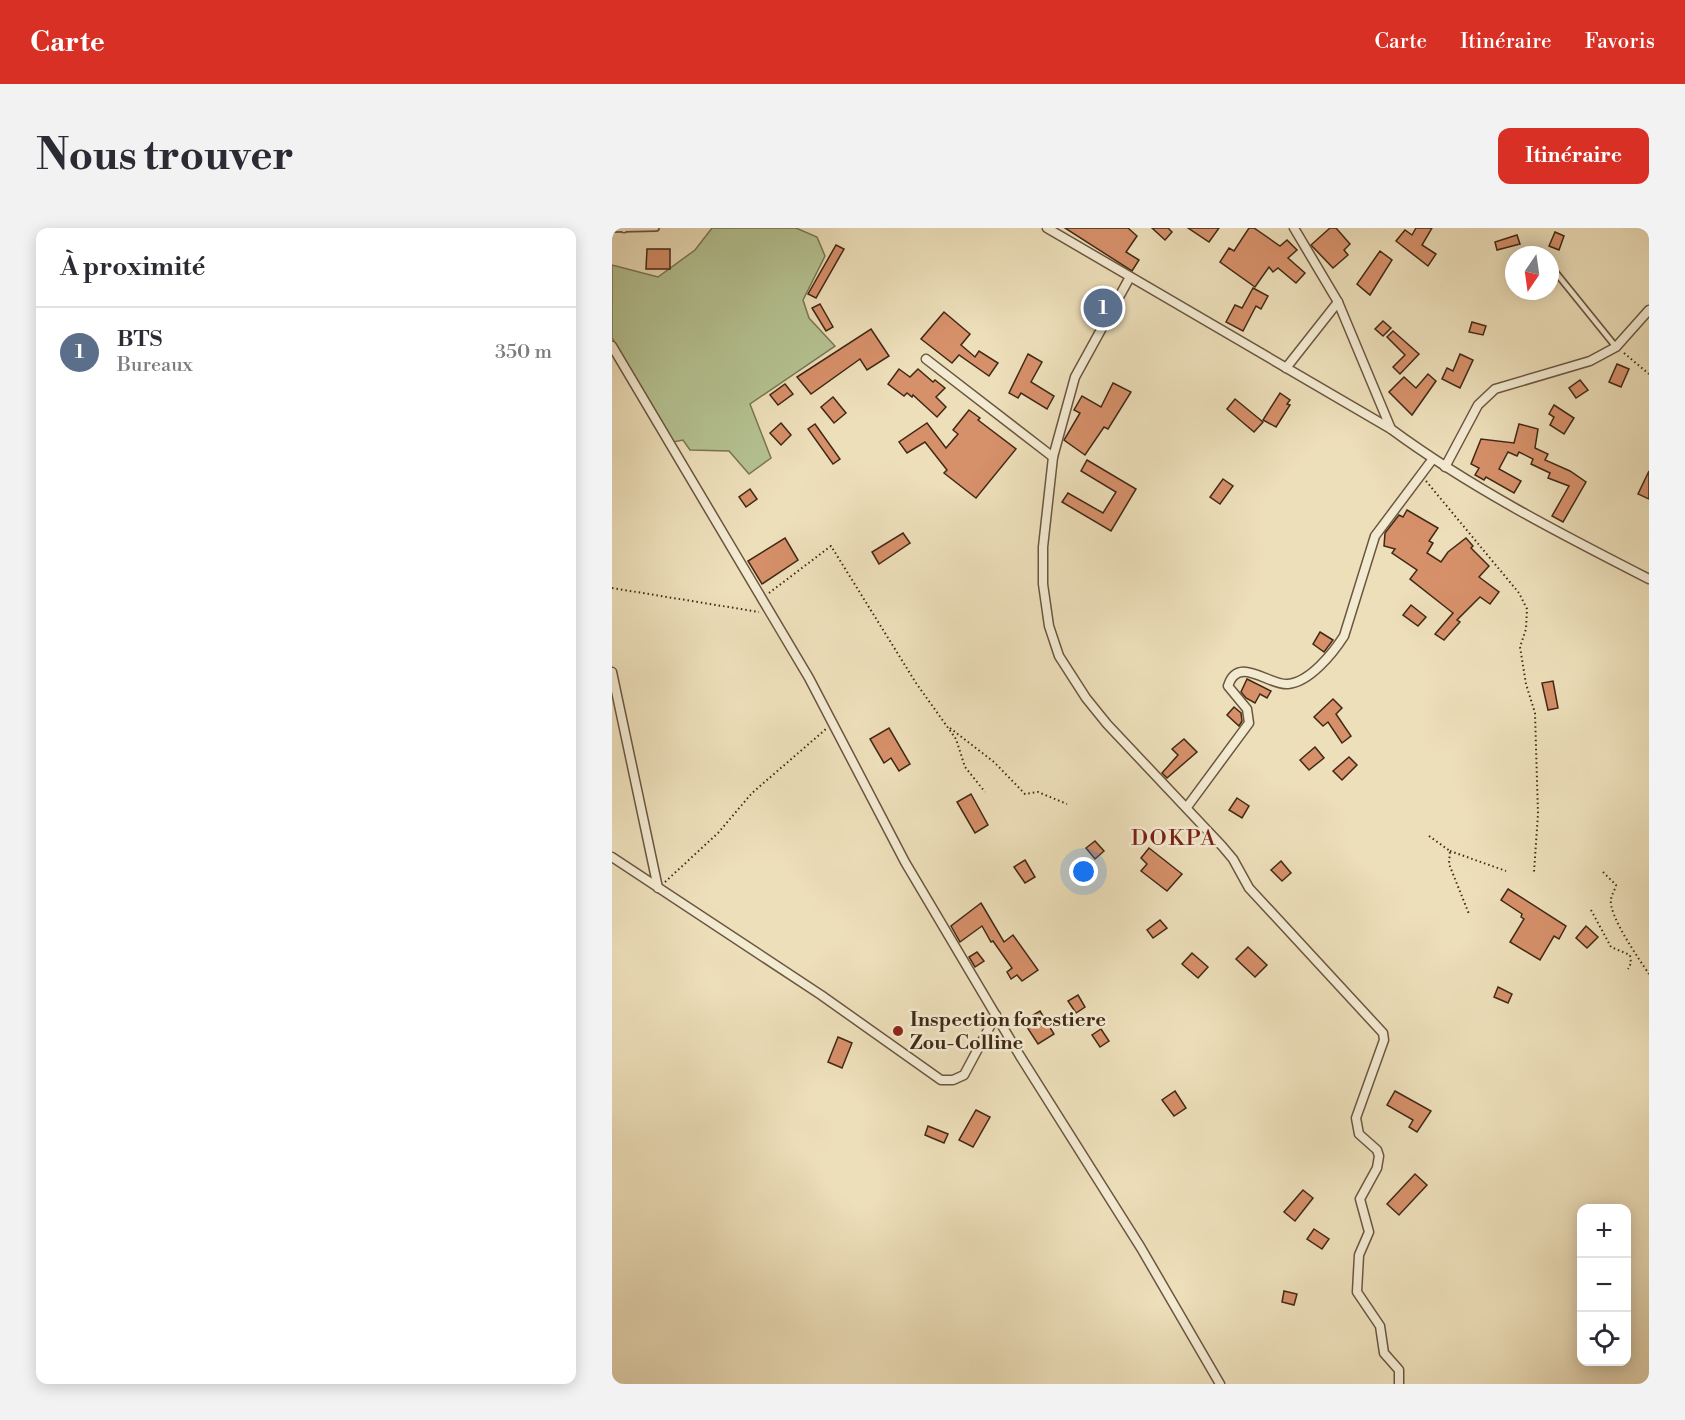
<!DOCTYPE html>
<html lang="fr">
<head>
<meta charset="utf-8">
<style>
	:root { --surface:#fff; --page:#f2f2f3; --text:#2b2b33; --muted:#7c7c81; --line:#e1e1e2; --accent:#d93025 }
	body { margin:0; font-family:"Libre Bodoni",serif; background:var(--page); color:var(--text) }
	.controls { position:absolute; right:18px; bottom:18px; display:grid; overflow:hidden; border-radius:12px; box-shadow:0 3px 15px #0003 }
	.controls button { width:54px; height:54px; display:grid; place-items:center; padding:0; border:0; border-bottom:2px solid var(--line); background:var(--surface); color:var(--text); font:30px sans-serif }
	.compass { position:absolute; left:893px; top:18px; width:54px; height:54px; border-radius:50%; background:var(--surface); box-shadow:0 3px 15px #0003; rotate:193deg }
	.you { position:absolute; left:472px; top:644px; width:21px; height:21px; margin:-15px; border:4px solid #fff; border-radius:50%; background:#1a73e8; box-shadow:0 0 0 9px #1a73e833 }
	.badge { display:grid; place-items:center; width:39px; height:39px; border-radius:50%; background:var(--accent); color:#fff; font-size:20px; font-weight:700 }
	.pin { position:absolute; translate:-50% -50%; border:3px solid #fff; box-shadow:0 2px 6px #0006 }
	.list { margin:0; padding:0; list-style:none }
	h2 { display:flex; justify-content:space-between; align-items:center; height:78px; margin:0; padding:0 24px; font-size:26px }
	h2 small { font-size:20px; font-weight:400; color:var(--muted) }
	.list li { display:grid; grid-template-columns:39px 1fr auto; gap:18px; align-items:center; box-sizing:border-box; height:90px; padding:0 24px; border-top:2px solid var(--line) }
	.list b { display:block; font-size:22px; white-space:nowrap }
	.list p { margin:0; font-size:20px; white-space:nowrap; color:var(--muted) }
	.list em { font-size:20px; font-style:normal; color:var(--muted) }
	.icon { flex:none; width:33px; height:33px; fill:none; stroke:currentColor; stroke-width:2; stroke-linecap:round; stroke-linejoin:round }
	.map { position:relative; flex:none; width:1037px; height:1156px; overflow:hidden; border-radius:12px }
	header { display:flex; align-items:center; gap:36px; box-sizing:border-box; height:84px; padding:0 30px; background:var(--accent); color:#fff }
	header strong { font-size:28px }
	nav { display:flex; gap:33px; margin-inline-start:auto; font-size:21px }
	.intro { display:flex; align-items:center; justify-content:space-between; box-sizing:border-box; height:144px; padding:0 36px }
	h1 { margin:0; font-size:42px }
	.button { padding:15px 27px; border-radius:12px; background:var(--accent); color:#fff; font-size:21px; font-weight:700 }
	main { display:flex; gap:36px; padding:0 36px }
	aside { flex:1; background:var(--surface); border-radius:12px; box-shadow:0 3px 15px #0003 }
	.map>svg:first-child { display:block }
</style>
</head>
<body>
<header>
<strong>Carte</strong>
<nav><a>Carte</a><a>Itinéraire</a><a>Favoris</a></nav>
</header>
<div class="intro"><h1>Nous trouver</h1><a class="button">Itinéraire</a></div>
<main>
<aside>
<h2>À proximité<small></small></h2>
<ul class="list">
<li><span class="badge" style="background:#5c6f8a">1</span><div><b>BTS</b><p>Bureaux</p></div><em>350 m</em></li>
</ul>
</aside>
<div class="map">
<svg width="1037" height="1156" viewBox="0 0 1037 1156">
	<rect width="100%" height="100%" fill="#eddfba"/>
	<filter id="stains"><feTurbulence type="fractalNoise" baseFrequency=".00333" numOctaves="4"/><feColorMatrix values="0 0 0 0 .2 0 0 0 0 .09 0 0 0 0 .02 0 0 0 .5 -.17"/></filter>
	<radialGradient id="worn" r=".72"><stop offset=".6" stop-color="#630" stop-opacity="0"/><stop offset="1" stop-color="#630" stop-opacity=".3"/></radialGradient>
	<!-- green -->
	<path fill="#b5c292" stroke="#7a7654" stroke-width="1.5" d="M100 0H184L205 9 213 28 191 72 197 90 223 118 138 176 159 230 137 246 117 223 78 222 71 212 61 214 0 110V37L46 49 83 22Z"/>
	<!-- building -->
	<g fill="#d6906a" stroke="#402916" stroke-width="1.5">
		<path d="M453 0H516L525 8 514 24 527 32 520 43Z"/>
		<path d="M540 0H556L560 4 553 12Z"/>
		<path d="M576 0H607L597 14Z"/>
		<path d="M637 0H642L668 18 675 12 685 22 676 30 693 45 684 55 666 40 661 44 657 39 643 59 608 34 617 20 622 23Z"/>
		<path d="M718 0H724L738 16 732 22 736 27 721 40 699 17Z"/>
		<path d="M804 0H820L810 17 824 26 816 38 784 13 793 2 800 7Z"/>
		<path d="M943 4 952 8 947 22 937 18Z"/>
		<path d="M905 7 908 16 885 22 883 14Z"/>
		<path d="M224 17 232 21 204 70 196 66Z"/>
		<path d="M35 21H58V41H34Z"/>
		<path d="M768 23 780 32 758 67 745 56Z"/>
		<path d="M641 60 656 68 649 81 644 78 631 103 614 94 623 77 630 80Z"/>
		<path d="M208 76 221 99 214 103 200 80Z"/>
		<path d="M332 84 358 106 349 117 363 129 367 123 386 135 377 148 347 127 340 135 309 111Z"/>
		<path d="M771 93 779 100 771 108 763 101Z"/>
		<path d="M860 94 874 98 871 107 857 104Z"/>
		<path d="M259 101 277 128 255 142 248 131 199 166 185 149Z"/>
		<path d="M781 103 807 126 788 146 781 139 793 127 775 109Z"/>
		<path d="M416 126 430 134 419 154 442 168 435 181 409 165 406 170 397 165Z"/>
		<path d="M848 126 861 132 848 160 830 151 835 140 841 143Z"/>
		<path d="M1005 136 1017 141 1009 159 997 154Z"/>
		<path d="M287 141 298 149 306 141 321 154 323 152 333 160 324 169 334 179 325 189 301 167 300 169 295 165 292 168 276 156Z"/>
		<path d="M816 146 824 153 800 187 777 164 792 149 804 160Z"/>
		<path d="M968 152 976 162 964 170 957 160Z"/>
		<path d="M501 155 519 164 496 201 492 199 473 227 452 212 468 185 462 182 470 168 489 179Z"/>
		<path d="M173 156 181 166 166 177 158 167Z"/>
		<path d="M668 165 678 172 675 176 678 177 664 199 651 192Z"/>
		<path d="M221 169 234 185 222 195 209 179Z"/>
		<path d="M623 171 651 194 642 204 615 181Z"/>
		<path d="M942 177 962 190 952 206 938 197 942 189 937 186Z"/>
		<path d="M357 182 368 190 366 192 404 221 364 270 332 245 335 242 313 214 295 225 287 214 315 195 334 220 346 206 341 202Z"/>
		<path d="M169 195 179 207 169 217 158 205Z"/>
		<path d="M203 196 228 231 221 236 196 201Z"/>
		<path d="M907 196 926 201 923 220 936 226 933 232 958 243 974 254 951 294 940 288 957 258 936 250 938 245 919 236 921 231 907 224 905 228 896 224 887 241 909 253 902 265 874 249 872 252 863 247 867 240 859 236 869 211 902 215Z"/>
		<path d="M475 232 524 261 499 303 450 274 456 265 491 285 504 264 469 243Z"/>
		<path d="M1037 243V271L1026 266Z"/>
		<path d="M611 251 621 258 608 276 598 269Z"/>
		<path d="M138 261 145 271 134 279 127 269Z"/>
		<path d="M795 282 826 300 817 313 821 315 815 325 829 334 836 324 854 310 861 318 859 320 877 338 867 349 887 364 878 376 868 369 845 392 848 394 832 412 823 406 841 385 798 351 805 342 780 325 783 321 772 318 773 305 787 287 791 289Z"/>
		<path d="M291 305 298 315 267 336 260 324Z"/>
		<path d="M173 310 186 332 150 356 136 333Z"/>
		<path d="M799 377 814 389 806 398 791 387Z"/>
		<path d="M708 404 721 412 712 424 701 416Z"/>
		<path d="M635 451 659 463 655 470 648 466 643 475 634 470 629 464Z"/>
		<path d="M941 453 946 480 936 482 930 455Z"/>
		<path d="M721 471 730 480 724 486 739 508 730 515 716 494 711 498 702 489Z"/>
		<path d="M622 479 629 485 630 493 627 498 615 487Z"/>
		<path d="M277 500 298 536 287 543 279 530 272 535 258 511Z"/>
		<path d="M572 511 585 524 555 550 550 545 566 527 560 521Z"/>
		<path d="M703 519 712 530 697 542 688 532Z"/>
		<path d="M737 529 745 537 730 552 721 543Z"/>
		<path d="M359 566 376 597 363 605 345 574Z"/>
		<path d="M625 570 637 578 630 590 617 582Z"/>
		<path d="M483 613 492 623 483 631 474 620Z"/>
		<path d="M537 620 570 646 555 663 529 643 535 636 529 630Z"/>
		<path d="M413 632 423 649 413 655 402 639Z"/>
		<path d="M669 633 679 645 670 653 659 642Z"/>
		<path d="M896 661 954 698 947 711 942 708 928 732 898 714 912 691 909 689 910 686 889 672Z"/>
		<path d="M369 675 392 714 401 707 426 742 410 753 405 747 399 751 395 744 400 740 381 713 379 714 370 698 348 714 339 698Z"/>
		<path d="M548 692 555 700 541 710 535 702Z"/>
		<path d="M974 698 986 709 975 720 964 710Z"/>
		<path d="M636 719 655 737 643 749 624 731Z"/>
		<path d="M365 724 372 733 363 739 357 729Z"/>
		<path d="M580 725 596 739 586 750 570 736Z"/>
		<path d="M886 759 900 766 896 775 882 769Z"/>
		<path d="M466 767 473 779 464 785 456 773Z"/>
		<path d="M428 783 442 806 426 816 411 793Z"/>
		<path d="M489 801 497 813 488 819 480 807Z"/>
		<path d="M226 809 240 815 230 840 216 834Z"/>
		<path d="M563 863 574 880 562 888 550 872Z"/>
		<path d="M783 863 819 883 805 904 797 899 801 892 775 877Z"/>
		<path d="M364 882 378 889 361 919 347 912Z"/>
		<path d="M316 898 336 906 332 915 313 907Z"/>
		<path d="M803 946 815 957 787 987 775 976Z"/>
		<path d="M691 962 701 970 683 993 672 984Z"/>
		<path d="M702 1001 717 1011 710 1021 695 1011Z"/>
		<path d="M672 1063 685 1066 682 1077 670 1074Z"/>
	</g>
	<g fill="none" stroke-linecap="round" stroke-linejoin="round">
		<defs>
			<g id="service">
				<path d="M0 1 44 0"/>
				<path d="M941 41 1004 119"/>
			</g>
			<path id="pedestrian" d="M11 0 12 1"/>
			<g id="minor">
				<path d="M435 0 779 201C859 260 949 306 1037 351"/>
				<path d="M682 0 726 74 779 201"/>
				<path d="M518 49 463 149 441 229 431 319V356L437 398 447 428 474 470 495 496 610 618 621 631 637 660 771 805 772 812 744 890 747 906 765 922 767 928 765 940 748 971 757 1004 747 1027 745 1064 768 1098 772 1125 787 1142V1156"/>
				<path d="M0 118 197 450 293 634 408 828 529 1020 608 1156"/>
				<path d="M314 131 441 229"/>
				<path d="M674 140 726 74"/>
				<path d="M833 239 866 177 883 161 978 133 1004 119 1037 82"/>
				<path d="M0 444 46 660"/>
				<path d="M575 579 637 495 635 481 616 458C626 426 657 458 676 456 698 454 721 425 732 408L763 308 820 232"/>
				<path d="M0 629 209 767 329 852H341L352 847 384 787"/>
			</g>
		</defs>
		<!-- service casing -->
		<use href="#service" stroke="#6b563f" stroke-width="8"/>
		<!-- pedestrian casing -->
		<use href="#pedestrian" stroke="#6b563f" stroke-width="9"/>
		<!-- minor casing -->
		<use href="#minor" stroke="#6b563f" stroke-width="11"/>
		<!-- path -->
		<g stroke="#402916" stroke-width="2" stroke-dasharray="1.5 3" stroke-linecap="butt">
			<path d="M1012 125 1037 146"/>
			<path d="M814 253 907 365 915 381 914 401 908 419 914 456 923 485 926 586 922 644"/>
			<path d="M0 360 147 384"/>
			<path d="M157 365 219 318 304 455 344 511 353 539 373 564"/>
			<path d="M338 500 382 534 413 566 426 564 455 576"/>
			<path d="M817 608 838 623 837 636 857 686"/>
			<path d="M838 623 894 643"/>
			<path d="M991 644 1004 657C1003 662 1000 666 999 671 996 687 1027 731 1037 746"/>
			<path d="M53 654 106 605 140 565 214 501"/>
			<path d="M979 682 999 719 1018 727 1019 735 1016 741"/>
		</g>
		<!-- service -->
		<use href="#service" stroke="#f3ead2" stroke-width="4.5"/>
		<!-- pedestrian -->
		<use href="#pedestrian" stroke="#f3ead2" stroke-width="6"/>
		<!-- minor -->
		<use href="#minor" stroke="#f3ead2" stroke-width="8"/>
	</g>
	<!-- markers -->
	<circle fill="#8f2418" stroke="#f3ead2" stroke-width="2" cx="286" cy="803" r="6"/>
	<g text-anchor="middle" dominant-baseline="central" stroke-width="5" stroke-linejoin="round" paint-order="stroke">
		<!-- poi labels -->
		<g font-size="20" font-weight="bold" fill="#402916" stroke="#f3ead2" text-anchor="start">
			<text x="298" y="792">Inspection forestiere<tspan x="298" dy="23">Zou-Colline</tspan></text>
		</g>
		<!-- quarter labels -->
		<g font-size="22" letter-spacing="1.5" fill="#7a1f14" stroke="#f3ead2">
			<text x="562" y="610">DOKPA</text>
		</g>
	</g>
	<rect width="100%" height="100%" filter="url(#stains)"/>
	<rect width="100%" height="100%" fill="url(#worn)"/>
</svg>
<div class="controls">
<button>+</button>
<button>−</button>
<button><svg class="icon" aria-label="locate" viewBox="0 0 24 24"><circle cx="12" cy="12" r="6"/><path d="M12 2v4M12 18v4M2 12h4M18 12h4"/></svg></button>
</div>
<svg class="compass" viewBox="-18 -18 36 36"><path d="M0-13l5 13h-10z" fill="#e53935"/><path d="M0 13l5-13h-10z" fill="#7c7c81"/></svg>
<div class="you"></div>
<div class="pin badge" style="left:491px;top:80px;background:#5c6f8a">1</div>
</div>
</main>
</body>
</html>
